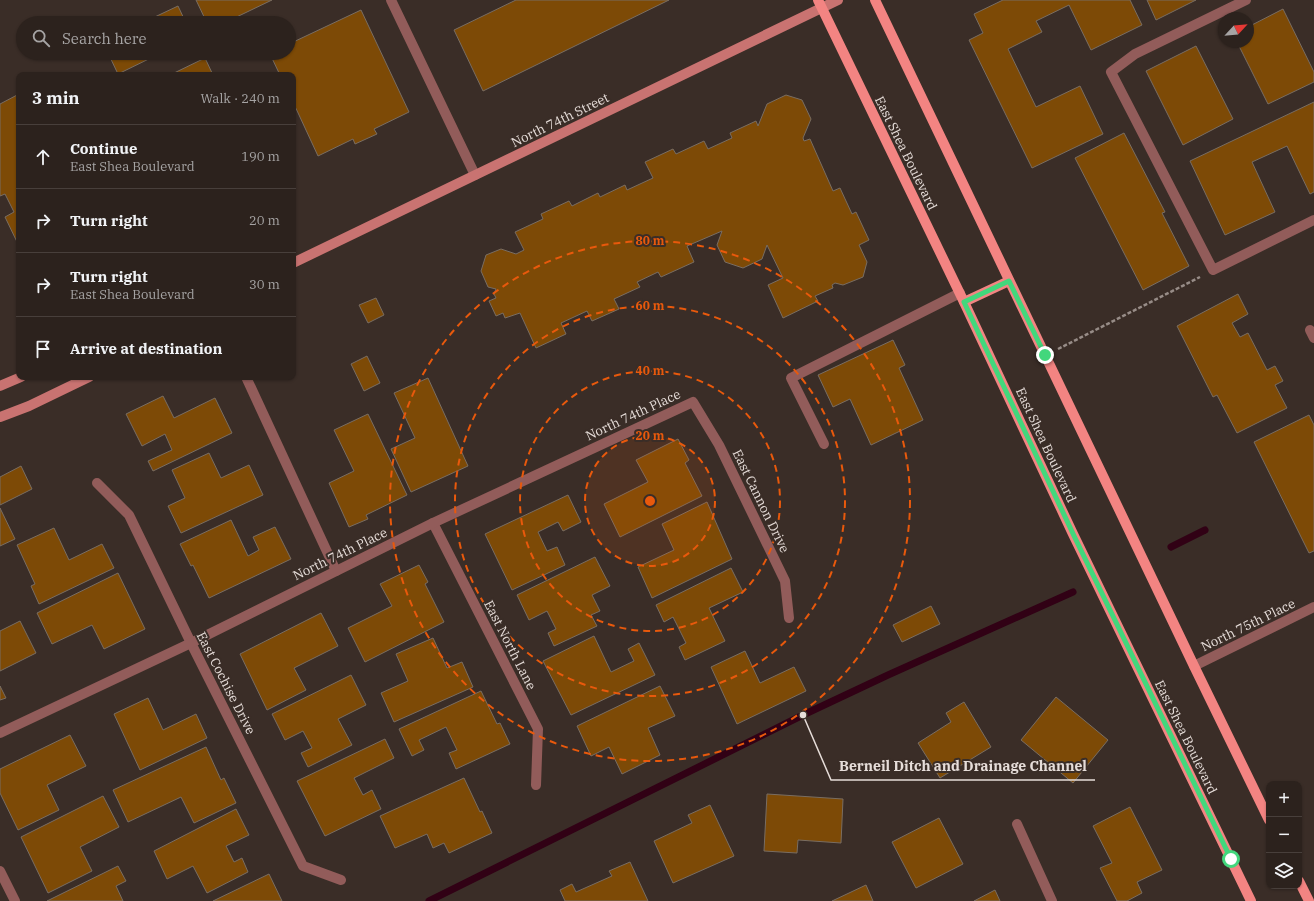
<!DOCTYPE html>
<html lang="en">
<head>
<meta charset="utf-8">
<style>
	:root { --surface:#2c221d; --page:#342a26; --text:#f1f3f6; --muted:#a6a4a4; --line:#483f3b }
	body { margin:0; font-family:"IBM Plex Serif",serif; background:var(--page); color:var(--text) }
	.controls { position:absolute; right:12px; bottom:12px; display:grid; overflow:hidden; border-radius:8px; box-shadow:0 1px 3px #0004 }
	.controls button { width:36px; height:36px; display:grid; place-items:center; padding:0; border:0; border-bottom:1px solid var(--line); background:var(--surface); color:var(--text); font:20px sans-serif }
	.compass { position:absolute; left:1218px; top:12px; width:36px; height:36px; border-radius:50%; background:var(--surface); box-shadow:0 1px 3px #0004; rotate:64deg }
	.stop { position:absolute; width:12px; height:12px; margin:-9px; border:3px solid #42d77c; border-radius:50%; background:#fff }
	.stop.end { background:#42d77c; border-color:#fff; box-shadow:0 1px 4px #0008 }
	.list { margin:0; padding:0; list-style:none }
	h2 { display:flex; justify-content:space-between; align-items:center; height:52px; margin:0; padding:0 16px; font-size:17px }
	h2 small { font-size:13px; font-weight:400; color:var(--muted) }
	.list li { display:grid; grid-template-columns:26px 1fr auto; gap:12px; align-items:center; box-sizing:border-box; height:64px; padding:0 16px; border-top:1px solid var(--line) }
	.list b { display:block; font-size:15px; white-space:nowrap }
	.list p { margin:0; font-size:13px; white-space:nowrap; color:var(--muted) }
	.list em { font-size:13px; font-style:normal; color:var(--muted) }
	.icon { flex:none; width:22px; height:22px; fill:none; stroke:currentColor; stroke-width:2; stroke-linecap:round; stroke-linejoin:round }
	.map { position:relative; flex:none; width:1314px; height:901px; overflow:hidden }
	.search { position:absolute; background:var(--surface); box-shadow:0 1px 3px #0004; left:16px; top:16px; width:280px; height:44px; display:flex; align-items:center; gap:10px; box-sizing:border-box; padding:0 14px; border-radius:22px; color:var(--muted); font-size:15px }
	.panel { position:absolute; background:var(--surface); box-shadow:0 1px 3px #0004; left:16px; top:72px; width:280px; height:308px; border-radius:8px }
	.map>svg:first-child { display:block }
</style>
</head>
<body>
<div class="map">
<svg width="1314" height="901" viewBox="0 0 1314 901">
	<rect width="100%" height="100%" fill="#3a2d27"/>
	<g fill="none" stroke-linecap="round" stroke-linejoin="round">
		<!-- stream -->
		<g stroke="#310115" stroke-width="7">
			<path d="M1171 547 1205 530"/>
			<path d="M429 901 803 715 888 675 1073 592"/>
		</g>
	</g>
	<!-- building -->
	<g fill="#7d4a06" stroke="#796d62">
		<path d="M196 0H272L224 23H207Z"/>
		<path d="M516 0H669L483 91 454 30Z"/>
		<path d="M1003 0H1130L1142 25 1091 50 1069 5 1036 21 1042 32 1008 49 1036 107 1080 86 1103 134 1032 168 969 40 983 33 974 14Z"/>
		<path d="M1147 0H1196L1156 20Z"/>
		<path d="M178 6 186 23H142Z"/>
		<path d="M1283 9 1314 72V82L1268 104 1237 42H1248V27Z"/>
		<path d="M361 10 409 112 374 129 377 134 355 144 353 139 318 156 293 102V75H280L270 54 289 53V44Z"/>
		<path d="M1196 46 1233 119 1183 145 1146 71Z"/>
		<path d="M108 53H161L118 74Z"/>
		<path d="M205 58 213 75H170Z"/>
		<path d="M19 94V246L5 217 14 212 5 194 0 196V104Z"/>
		<path d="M786 95 802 100 811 119 803 138 804 141 810 139 833 191 840 188 852 214 856 212 869 240 859 245 867 262 863 277 843 285 835 283 832 285 833 288 815 296 818 301 783 318 768 285 783 278 767 245 762 259 743 268 725 262 717 245 722 231 687 246 694 262 661 277 658 272 637 282 640 287 614 299 619 309 592 321 587 311 561 323 566 334 536 348 520 313 505 318 503 313 496 316 489 301 496 298 494 294 496 289 488 287 481 271 486 255 501 249 516 254 524 250 515 232 543 219 541 214 569 201 572 206 598 193 600 197 625 185 627 190 653 178 645 162 673 149 676 154 704 141 708 149 732 138 730 133 756 121 758 126 767 104Z"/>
		<path d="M1314 102V192L1310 194 1287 146 1252 162 1275 212 1225 235 1190 161Z"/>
		<path d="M1124 133 1165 212 1162 213 1189 266 1143 290 1075 158Z"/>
		<path d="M1238 294 1248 314 1232 323 1240 337 1248 333 1267 370 1275 366 1283 381 1275 385 1287 408 1237 433 1217 395 1213 397 1177 326Z"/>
		<path d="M376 298 384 315 368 323 359 305Z"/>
		<path d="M893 340 905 365 899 368 923 420 871 445 850 399 833 407 818 375Z"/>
		<path d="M367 356 380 383 364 391 351 364Z"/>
		<path d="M428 378 468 466 411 492 391 449 415 438 394 393Z"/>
		<path d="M163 396 174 418 215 398 232 433 153 471 148 461 172 450 165 434 142 446 126 414Z"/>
		<path d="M368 414 407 495 366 515 368 519 349 527 329 483 354 471 334 430Z"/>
		<path d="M1309 415 1314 425V551L1309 553 1254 442Z"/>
		<path d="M678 439 689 460 685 463 702 496 620 537 604 504 648 482 636 460Z"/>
		<path d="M209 453 221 478 249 465 263 495 181 533 168 506 185 498 172 470Z"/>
		<path d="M21 466 32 489 0 505V477Z"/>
		<path d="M568 495 581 522 563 531 558 522 538 532 547 551 557 547 565 565 512 590 485 534Z"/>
		<path d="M707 502 732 559 652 598 638 567 674 550 662 524Z"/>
		<path d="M0 508 15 539 0 546Z"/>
		<path d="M231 520 248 556 259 550 253 537 275 527 291 559 209 598 193 565 191 566 180 544Z"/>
		<path d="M54 528 69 560 102 544 114 568 39 604 31 586 35 584 17 545Z"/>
		<path d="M595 557 610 586 592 595 600 611 591 615 597 626 554 646 548 633 556 629 547 611 529 620 517 595Z"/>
		<path d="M419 565 428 582 425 584 444 622 365 662 348 628 392 606 380 584Z"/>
		<path d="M731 568 743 592 709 608 725 641 685 660 679 647 686 643 673 617 664 622 656 605Z"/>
		<path d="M118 573 145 629 104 649 92 625 52 644 37 613Z"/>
		<path d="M931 606 940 624 902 642 893 625Z"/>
		<path d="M321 613 338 646 294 668 306 690 267 710 240 654Z"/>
		<path d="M20 621 36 653 0 671V631Z"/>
		<path d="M594 636 611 672 634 661 628 649 639 643 655 675 571 715 543 661Z"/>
		<path d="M433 638 447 668 462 662 473 687 394 722 381 693 408 681 396 654Z"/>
		<path d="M745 651 760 683 794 667 806 691 737 724 711 667Z"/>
		<path d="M351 675 366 705 338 719 352 745 308 767 301 753 312 748 303 731 285 740 272 714Z"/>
		<path d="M0 686 6 698 0 700Z"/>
		<path d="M660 686 675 716 648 728 660 755 622 774 609 747 591 756 577 726Z"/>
		<path d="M481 691 497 724 500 723 510 744 456 769 449 753 457 750 446 727 419 740 424 750 412 756 399 729Z"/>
		<path d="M1056 697 1108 740 1073 783 1021 740Z"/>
		<path d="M148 698 163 730 196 714 207 738 140 770 114 714Z"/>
		<path d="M964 702 991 747 940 778 918 743 951 722 946 713Z"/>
		<path d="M70 735 86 766 47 785 59 810 18 830 0 793V769Z"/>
		<path d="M385 739 394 758 354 778 363 795 372 790 381 809 325 836 297 781Z"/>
		<path d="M206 747 221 780 224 778 236 803 194 823 181 797 128 822 113 790Z"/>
		<path d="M464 778 480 812 482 811 492 833 449 853 444 843 433 848 427 834 395 848 380 816Z"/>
		<path d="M767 794 843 799 841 843 798 840 797 853 764 851Z"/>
		<path d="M103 796 119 827 80 847 92 871 48 893 21 837Z"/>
		<path d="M710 805 734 856 673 883 654 841 692 823 688 815Z"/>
		<path d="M1130 807 1162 870 1137 882 1142 893 1127 901H1117L1100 868 1112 863 1093 826Z"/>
		<path d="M236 809 249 835 226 846 234 862 242 858 248 872 207 893 193 866 167 879 154 851Z"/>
		<path d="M939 818 963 864 916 888 892 842Z"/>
		<path d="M630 862 648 901H565L560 890 572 884 576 892 612 876 609 871Z"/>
		<path d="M118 866 126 881 116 886 123 901H47Z"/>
		<path d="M269 874 282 901H213Z"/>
		<path d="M866 885 873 901H832Z"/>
		<path d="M995 890 1000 901H974Z"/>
	</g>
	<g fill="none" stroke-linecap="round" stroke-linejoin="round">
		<!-- path -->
		<path stroke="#978c87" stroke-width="2.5" stroke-dasharray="4 2" stroke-linecap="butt" d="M1058 349 1200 277"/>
		<!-- lane -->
		<path stroke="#925c5a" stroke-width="10" d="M824 444 791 378 960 293"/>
		<!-- street -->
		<g stroke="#925c5a" stroke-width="10">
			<path d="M391 0 475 175"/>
			<path d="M1246 0 1135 54 1111 72 1213 270 1314 220"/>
			<path d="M1310 330 1314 338"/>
			<path d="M246 377 336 571"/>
			<path d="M97 483 129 515 191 643 303 866 341 880"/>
			<path d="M433 523 538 729 536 785"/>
			<path d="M1194 666 1314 607"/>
			<path d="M0 733 191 643 433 523 693 402 719 445 785 581 789 618"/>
			<path d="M1017 824 1052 901"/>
			<path d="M0 871 15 901"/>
		</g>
		<!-- secondary -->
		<g stroke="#c97371" stroke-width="10">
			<path d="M293 263 838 0"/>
			<path d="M0 386 21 377"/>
			<path d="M0 417 29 406 89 377"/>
		</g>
		<!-- primary -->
		<g stroke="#f38482" stroke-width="10">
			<path d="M818 0 964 302 1073 534 1251 901"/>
			<path d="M875 0 1194 666 1269 820"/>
			<path d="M964 302 1009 281"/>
			<path d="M1299 881 1309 901"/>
		</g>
	</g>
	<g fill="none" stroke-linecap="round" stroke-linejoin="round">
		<!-- route -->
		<path stroke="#42d77c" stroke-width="5" d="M1045 355 1009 281 964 302 1076 540 1231 859"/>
	</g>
	<!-- distance rings -->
	<circle cx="650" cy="501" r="65" fill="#e8590c" fill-opacity=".12"/>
	<g fill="none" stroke="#e8590c" stroke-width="2" stroke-dasharray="7 5">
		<circle cx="650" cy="501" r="65"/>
		<circle cx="650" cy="501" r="130"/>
		<circle cx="650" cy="501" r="195"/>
		<circle cx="650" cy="501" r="260"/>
	</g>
	<g text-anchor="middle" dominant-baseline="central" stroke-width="4" stroke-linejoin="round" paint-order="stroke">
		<!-- street labels -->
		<g font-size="13" fill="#e6ddd9" stroke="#3a2d27">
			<text transform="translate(560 120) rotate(-26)">North 74th Street</text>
			<text transform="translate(906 153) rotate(64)">East Shea Boulevard</text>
			<text transform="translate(633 415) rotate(-25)">North 74th Place</text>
			<text transform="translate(1046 445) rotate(65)">East Shea Boulevard</text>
			<text transform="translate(761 501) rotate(64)">East Cannon Drive</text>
			<text transform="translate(340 554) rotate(-26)">North 74th Place</text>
			<text transform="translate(1248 625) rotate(-26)">North 75th Place</text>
			<text transform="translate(510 645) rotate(63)">East North Lane</text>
			<text transform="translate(226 683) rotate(63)">East Cochise Drive</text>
			<text transform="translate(1186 737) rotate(64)">East Shea Boulevard</text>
		</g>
	</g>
	<circle cx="650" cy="501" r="6" fill="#e8590c" stroke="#3a2d27" stroke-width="2"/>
	<g font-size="12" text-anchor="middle" font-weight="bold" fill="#e8590c" stroke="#3a2d27" stroke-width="4" stroke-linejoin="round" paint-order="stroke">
		<text x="650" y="245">80 m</text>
		<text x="650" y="310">60 m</text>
		<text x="650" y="375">40 m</text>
		<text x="650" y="440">20 m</text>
	</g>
	<!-- callouts -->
	<path fill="none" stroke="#e6ddd9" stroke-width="1.5" d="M803 715L831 780H1095"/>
	<circle fill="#e6ddd9" stroke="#3a2d27" stroke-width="1.5" cx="803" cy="715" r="4"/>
	<g font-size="14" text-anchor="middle" font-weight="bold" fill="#e6ddd9" stroke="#3a2d27" stroke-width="4" stroke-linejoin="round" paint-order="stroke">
		<text x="963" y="771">Berneil Ditch and Drainage Channel</text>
	</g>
</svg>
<div class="controls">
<button>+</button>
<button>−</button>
<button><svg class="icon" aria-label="layers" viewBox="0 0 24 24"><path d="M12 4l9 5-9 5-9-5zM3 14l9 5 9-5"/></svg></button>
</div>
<svg class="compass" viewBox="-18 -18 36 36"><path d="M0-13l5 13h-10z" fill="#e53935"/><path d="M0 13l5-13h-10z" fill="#a6a4a4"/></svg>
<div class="stop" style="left:1231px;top:859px"></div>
<div class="stop end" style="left:1045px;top:355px"></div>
<div class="search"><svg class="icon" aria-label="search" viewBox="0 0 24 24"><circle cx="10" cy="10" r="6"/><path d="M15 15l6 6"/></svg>Search here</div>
<section class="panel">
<h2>3 min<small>Walk · 240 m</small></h2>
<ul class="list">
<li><svg class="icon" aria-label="ahead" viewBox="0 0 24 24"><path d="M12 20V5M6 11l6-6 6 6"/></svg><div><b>Continue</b><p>East Shea Boulevard</p></div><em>190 m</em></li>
<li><svg class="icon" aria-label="right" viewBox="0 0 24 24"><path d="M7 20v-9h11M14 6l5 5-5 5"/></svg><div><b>Turn right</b></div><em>20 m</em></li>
<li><svg class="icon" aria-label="right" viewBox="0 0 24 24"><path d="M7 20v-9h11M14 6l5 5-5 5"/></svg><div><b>Turn right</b><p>East Shea Boulevard</p></div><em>30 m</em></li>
<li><svg class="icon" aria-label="arrive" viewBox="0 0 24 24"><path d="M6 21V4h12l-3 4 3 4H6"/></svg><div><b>Arrive at destination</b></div></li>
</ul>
</section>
</div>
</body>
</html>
